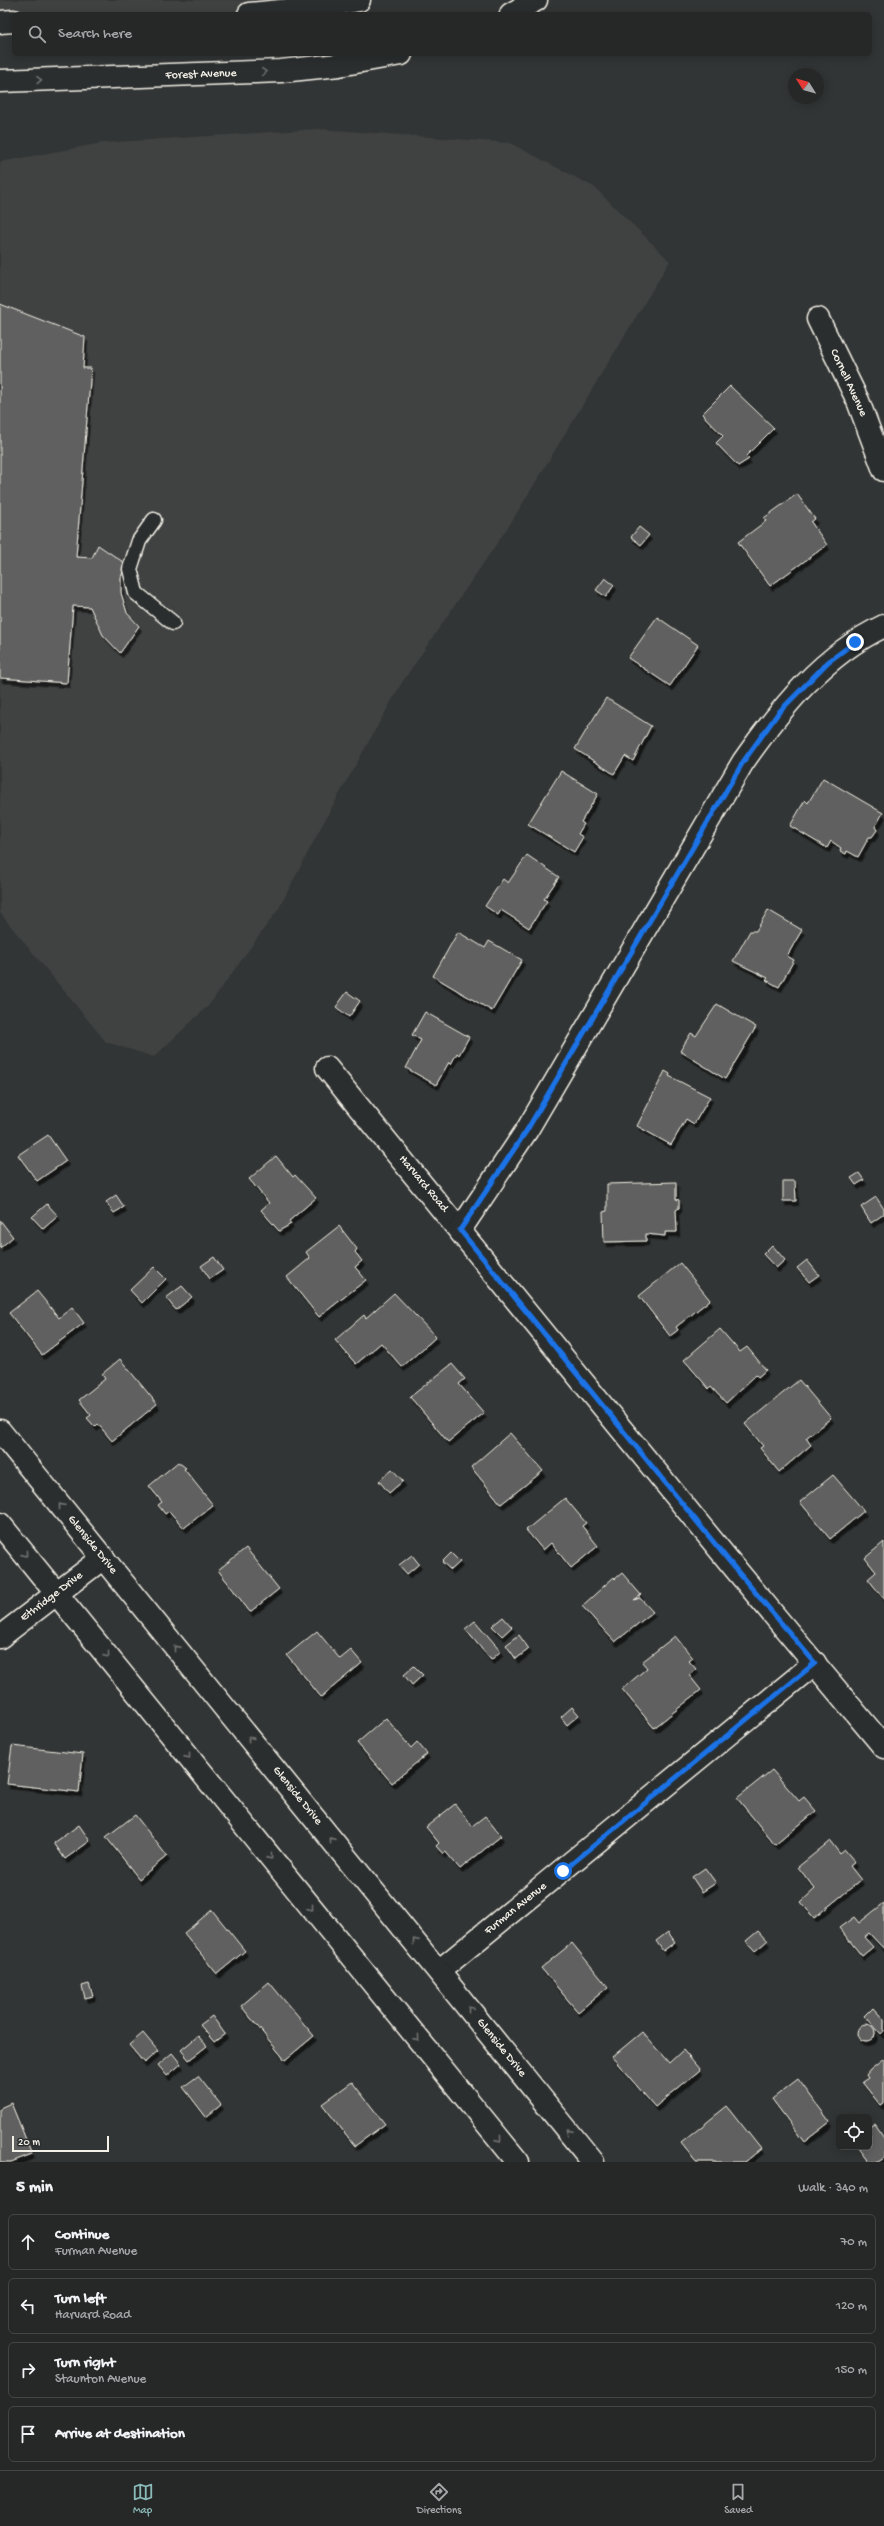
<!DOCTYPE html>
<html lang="en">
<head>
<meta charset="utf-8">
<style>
	:root { --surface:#262828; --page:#323434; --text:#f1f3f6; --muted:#a4a6a8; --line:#424445; --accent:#8bbbb9 }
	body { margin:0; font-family:"Gochi Hand",sans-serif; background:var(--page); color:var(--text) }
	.controls { position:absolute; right:12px; bottom:12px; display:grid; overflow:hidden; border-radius:6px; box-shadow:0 2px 10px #0003 }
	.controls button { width:36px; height:36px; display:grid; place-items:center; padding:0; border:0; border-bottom:1px solid var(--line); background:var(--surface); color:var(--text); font:20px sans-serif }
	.compass { position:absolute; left:788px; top:68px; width:36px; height:36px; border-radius:50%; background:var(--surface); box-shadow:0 2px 10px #0003; rotate:307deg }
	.scale { position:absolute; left:12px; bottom:10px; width:97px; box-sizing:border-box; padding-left:4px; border:2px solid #f4f1e8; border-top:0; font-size:11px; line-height:14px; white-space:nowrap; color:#f4f1e8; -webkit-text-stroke:3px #2a2d2e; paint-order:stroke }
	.stop { position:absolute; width:12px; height:12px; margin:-9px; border:3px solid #1a73e8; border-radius:50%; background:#fff }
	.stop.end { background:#1a73e8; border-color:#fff; box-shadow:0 1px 4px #0008 }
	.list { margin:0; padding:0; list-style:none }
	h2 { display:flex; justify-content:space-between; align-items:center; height:52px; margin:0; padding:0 16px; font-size:17px }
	h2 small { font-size:13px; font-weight:400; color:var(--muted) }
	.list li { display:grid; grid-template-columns:26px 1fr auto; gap:12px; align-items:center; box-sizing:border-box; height:56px; margin:0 8px 8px; padding:0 8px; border:1px solid var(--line); border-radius:6px }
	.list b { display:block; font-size:15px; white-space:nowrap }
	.list p { margin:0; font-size:13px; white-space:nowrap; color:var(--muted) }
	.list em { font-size:13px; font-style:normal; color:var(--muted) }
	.icon { flex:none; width:22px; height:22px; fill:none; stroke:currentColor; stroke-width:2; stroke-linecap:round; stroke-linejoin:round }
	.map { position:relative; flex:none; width:884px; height:2162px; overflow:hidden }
	.search { position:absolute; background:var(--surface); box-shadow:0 2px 10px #0003; left:12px; right:12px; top:12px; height:44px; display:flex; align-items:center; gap:10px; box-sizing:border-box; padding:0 14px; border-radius:6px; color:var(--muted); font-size:15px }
	.sheet { height:308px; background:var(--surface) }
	nav { display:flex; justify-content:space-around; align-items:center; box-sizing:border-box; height:56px; border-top:1px solid var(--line); background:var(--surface); font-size:11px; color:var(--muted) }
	nav a { display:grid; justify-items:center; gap:2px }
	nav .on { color:var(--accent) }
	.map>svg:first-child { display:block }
</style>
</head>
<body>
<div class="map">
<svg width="884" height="2162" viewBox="0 0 884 2162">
	<defs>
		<filter id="shadow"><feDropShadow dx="2.5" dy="4.5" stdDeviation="0" flood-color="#0009"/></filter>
	</defs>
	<rect width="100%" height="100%" fill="#323535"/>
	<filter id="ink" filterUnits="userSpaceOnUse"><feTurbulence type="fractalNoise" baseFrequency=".025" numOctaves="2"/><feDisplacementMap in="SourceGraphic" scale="8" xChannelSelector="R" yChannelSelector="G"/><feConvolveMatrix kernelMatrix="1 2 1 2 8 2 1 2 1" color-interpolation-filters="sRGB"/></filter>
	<g filter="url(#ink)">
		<!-- built -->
		<g fill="#404242">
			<path d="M0 0H359L249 14H14L0 22Z"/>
			<path d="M319 129 510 143 594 187 670 261 512 521 401 684 327 816 279 908 209 1005 154 1057 106 1042 0 913V162L102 143Z"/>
		</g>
		<!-- building -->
		<g fill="#5f605f" stroke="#f4f1e8" filter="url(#shadow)">
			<path d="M0 304 85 337 83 368H91L76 557 92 558 98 545 126 564 121 577V593L127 613 139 626 120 653 103 635 90 607 73 606 67 683 0 678Z"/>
			<path d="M730 386 774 428 746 456 749 459 738 466 716 443 723 436 702 414Z"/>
			<path d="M797 494 815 519 811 522 827 545 770 586 738 542 766 521 764 518Z"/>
			<path d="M639 527 649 535 641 545 631 537Z"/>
			<path d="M605 578 614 585 606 597 596 590Z"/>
			<path d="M657 617 698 645 670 686 628 658Z"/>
			<path d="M606 698 651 726 633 761 625 756 614 774 575 749Z"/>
			<path d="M561 771 598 794 581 822 584 824 578 834 583 837 574 852 528 824Z"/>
			<path d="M823 778 883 813 875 827 877 830 872 837H869L858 857 847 851 846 854 840 851 841 848 831 841 827 848 790 826 805 800 808 803Z"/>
			<path d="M527 855 559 877 544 899 547 901 529 928 501 910 498 915 485 906 503 879 508 883Z"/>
			<path d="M768 910 802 930 787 956 794 960 779 987 766 980 768 978 733 961 750 931H756Z"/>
			<path d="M458 932 485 948 489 941 522 960 492 1011 433 976Z"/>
			<path d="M347 992 360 1001 349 1017 336 1007Z"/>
			<path d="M717 1004 756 1027 725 1079 680 1051 691 1033 696 1036Z"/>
			<path d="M425 1012 469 1037 459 1055 457 1053 451 1064 449 1062 436 1085 406 1068 421 1040 412 1035Z"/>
			<path d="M665 1071 670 1074 669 1076 710 1097 694 1124 686 1119 671 1145 637 1126Z"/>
			<path d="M48 1135 66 1161 37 1181 18 1155Z"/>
			<path d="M276 1156 293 1177 295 1175 316 1198 289 1221 291 1224 279 1231 261 1210 269 1203 249 1179Z"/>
			<path d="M859 1173 864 1180 856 1185 851 1178Z"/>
			<path d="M783 1181H795L796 1201H783Z"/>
			<path d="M676 1182V1199L679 1200V1208L676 1210 677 1232H665V1236L646 1234V1241L604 1242 603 1212 607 1211V1184Z"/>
			<path d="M116 1195 124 1207 114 1213 106 1202Z"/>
			<path d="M876 1197 884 1209V1214L871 1223 861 1207Z"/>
			<path d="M47 1204 58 1216 43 1229 32 1217Z"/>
			<path d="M0 1220 13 1237 0 1248Z"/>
			<path d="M339 1226 357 1249 355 1252 362 1261 355 1267 366 1280 319 1317 287 1277 310 1258 306 1252Z"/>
			<path d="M772 1245 785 1260 776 1268 763 1254Z"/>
			<path d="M214 1257 223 1270 210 1279 201 1266Z"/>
			<path d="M807 1260 819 1275 809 1282 797 1268Z"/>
			<path d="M680 1263 710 1300 676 1327 678 1330 670 1336 639 1296Z"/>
			<path d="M154 1267 166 1279 142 1303 130 1290Z"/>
			<path d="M182 1286 192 1297 176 1310 166 1298Z"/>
			<path d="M37 1291 59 1318 72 1307 84 1323 42 1355 9 1313Z"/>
			<path d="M394 1293 436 1337 402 1367 381 1343 356 1364 335 1340 364 1315 366 1318Z"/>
			<path d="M720 1329 740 1352 747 1347 766 1370 758 1377 756 1375 726 1403 711 1387 709 1389 684 1360Z"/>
			<path d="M120 1359 157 1404 112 1441 98 1424 95 1427 87 1418 91 1415 79 1400 105 1379 102 1374Z"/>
			<path d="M452 1364 465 1379 459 1384 484 1413 448 1442 410 1397Z"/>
			<path d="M799 1380 831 1418 806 1438 811 1445 779 1472 760 1448 763 1446 745 1424Z"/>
			<path d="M510 1433 543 1471 501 1504 471 1467Z"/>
			<path d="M178 1462 186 1468 184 1469 213 1505 184 1528 169 1511 165 1514 158 1505 162 1502 149 1486Z"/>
			<path d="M392 1469 403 1481 389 1493 379 1481Z"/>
			<path d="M833 1475 864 1511 830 1539 800 1502Z"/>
			<path d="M565 1498 586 1523 582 1526 598 1546 571 1568 551 1543 543 1550 526 1530Z"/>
			<path d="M884 1542V1599L868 1579 876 1572 865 1558Z"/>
			<path d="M246 1548 279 1589 250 1612 218 1570Z"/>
			<path d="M451 1553 460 1562 451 1570 442 1562Z"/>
			<path d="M412 1555 419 1564 407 1574 399 1565Z"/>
			<path d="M622 1573 641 1595 634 1600 640 1598 653 1612 615 1642 582 1606 614 1577 615 1579Z"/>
			<path d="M503 1617 512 1627 502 1636 492 1626Z"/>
			<path d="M475 1621 501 1651 491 1660 465 1629Z"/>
			<path d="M317 1631 340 1659 351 1650 362 1663 321 1697 287 1655Z"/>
			<path d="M519 1635 529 1649 516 1659 506 1645Z"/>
			<path d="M675 1636 693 1658 689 1661 696 1669 689 1675 701 1690 654 1728 622 1689 647 1668 642 1662Z"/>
			<path d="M414 1666 423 1675 412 1685 404 1675Z"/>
			<path d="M572 1707 579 1715 567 1725 561 1717Z"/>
			<path d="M386 1718 411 1748 417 1742 427 1754 392 1783 357 1743Z"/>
			<path d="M12 1746 83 1754 79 1792 7 1784Z"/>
			<path d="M772 1770 799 1801 804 1797 816 1811 775 1845 737 1798Z"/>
			<path d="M455 1804 472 1826 485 1816 501 1836 460 1869 445 1851 443 1854 436 1846 439 1843 426 1827Z"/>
			<path d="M135 1815 167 1856 139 1879 106 1837Z"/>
			<path d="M79 1825 90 1841 65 1859 54 1843Z"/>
			<path d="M830 1841 840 1854 845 1850 855 1862 850 1866 861 1880 814 1918 801 1902 815 1889 798 1867Z"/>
			<path d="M705 1868 716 1883 702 1892 692 1877Z"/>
			<path d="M884 1903V1949L869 1933 864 1937 873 1947 862 1956 839 1928 854 1917 859 1923Z"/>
			<path d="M212 1910 245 1951 217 1974 184 1933Z"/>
			<path d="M758 1931 767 1941 755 1951 746 1941Z"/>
			<path d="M668 1932 675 1942 663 1951 656 1941Z"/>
			<path d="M572 1943 608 1987 578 2012 541 1968Z"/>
			<path d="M269 1982 314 2036 285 2060 241 2006Z"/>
			<path d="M89 1984 93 1996 85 1998 82 1986Z"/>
			<path d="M873 2008 884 2020V2031L881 2034 865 2016Z"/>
			<path d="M212 2016 225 2034 214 2042 200 2025Z"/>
			<circle cx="866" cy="2033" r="9"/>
			<path d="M642 2032 669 2063 683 2050 700 2070 655 2107 612 2057Z"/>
			<path d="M143 2033 158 2051 144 2063 129 2045Z"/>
			<path d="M198 2036 207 2046 189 2060 181 2050Z"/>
			<path d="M172 2053 181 2064 167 2076 158 2065Z"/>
			<path d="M884 2059V2104L881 2106 862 2082 868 2078 866 2075 870 2070Z"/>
			<path d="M198 2076 221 2105 206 2117 183 2087Z"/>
			<path d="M798 2079 830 2122 804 2142 772 2099Z"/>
			<path d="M352 2082 385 2124 355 2146 322 2104Z"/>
			<path d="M11 2103 32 2154 11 2162H0V2108Z"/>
			<path d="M727 2106 761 2149 745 2162H696L681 2143Z"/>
			<path d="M874 2123 884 2137V2158L878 2162H870L859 2147H869V2126Z"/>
		</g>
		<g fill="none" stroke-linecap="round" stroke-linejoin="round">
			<defs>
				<path id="lane" d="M154 520 139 541 130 569 136 593 173 623"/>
				<g id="street">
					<path d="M818 319 858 401 884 470"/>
					<path d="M327 1068 733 1566 884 1747"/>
					<path d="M460 1230 527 1130 743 762C781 708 823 655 884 626"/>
					<path d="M0 1637 103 1558"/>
					<path d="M439 1971 815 1663"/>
				</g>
				<g id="secondary">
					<path d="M249 14 321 7 359 0"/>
					<path d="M511 14 536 0"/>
					<path d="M0 22 14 21"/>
					<path d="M0 81 281 71 339 65 401 54"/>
				</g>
				<g id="primary">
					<path d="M0 1431 593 2162"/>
					<path d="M0 1524 518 2162"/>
				</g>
			</defs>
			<!-- lane casing -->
			<use href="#lane" stroke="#f4f1e8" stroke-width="17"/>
			<!-- street casing -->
			<use href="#street" stroke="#f4f1e8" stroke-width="25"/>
			<!-- secondary casing -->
			<use href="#secondary" stroke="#f4f1e8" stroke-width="25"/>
			<!-- primary casing -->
			<use href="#primary" stroke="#f4f1e8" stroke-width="25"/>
			<!-- lane -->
			<use href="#lane" stroke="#2a2d2e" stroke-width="14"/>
			<!-- street -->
			<use href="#street" stroke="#2a2d2e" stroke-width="22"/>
			<!-- secondary -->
			<use href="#secondary" stroke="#2a2d2e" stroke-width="22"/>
			<!-- primary -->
			<use href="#primary" stroke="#2a2d2e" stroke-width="22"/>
		</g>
		<!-- one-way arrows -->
		<defs><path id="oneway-chevron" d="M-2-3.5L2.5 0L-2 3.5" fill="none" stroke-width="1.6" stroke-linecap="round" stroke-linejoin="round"/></defs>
		<g stroke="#71726f">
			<use href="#oneway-chevron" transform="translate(264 72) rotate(-3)"/>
			<use href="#oneway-chevron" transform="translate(39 80) rotate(-2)"/>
			<use href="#oneway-chevron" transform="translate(61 1506) rotate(-129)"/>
			<use href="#oneway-chevron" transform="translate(25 1554) rotate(51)"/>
			<use href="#oneway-chevron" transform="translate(176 1648) rotate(-129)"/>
			<use href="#oneway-chevron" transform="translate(107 1655) rotate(51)"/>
			<use href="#oneway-chevron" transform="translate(250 1739) rotate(-129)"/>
			<use href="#oneway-chevron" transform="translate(188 1756) rotate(51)"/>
			<use href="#oneway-chevron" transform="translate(332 1840) rotate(-129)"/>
			<use href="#oneway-chevron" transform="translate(270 1857) rotate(51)"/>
			<use href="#oneway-chevron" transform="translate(311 1908) rotate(51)"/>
			<use href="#oneway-chevron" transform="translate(415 1941) rotate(-129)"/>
			<use href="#oneway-chevron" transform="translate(470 2009) rotate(-129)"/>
			<use href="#oneway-chevron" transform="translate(417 2038) rotate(51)"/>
			<use href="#oneway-chevron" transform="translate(569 2132) rotate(-129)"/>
			<use href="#oneway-chevron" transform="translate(499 2139) rotate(51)"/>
		</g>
	</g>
	<g fill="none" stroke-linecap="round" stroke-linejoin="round" filter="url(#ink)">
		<!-- route -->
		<path stroke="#1a73e8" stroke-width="5" d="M563 1871 815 1663 733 1566 460 1230 527 1130 743 762 779 712 828 662 855 642"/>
	</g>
	<g text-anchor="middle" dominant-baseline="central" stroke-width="3.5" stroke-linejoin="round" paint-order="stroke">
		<!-- street labels -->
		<g font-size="12" fill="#f4f1e8" stroke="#2a2d2e">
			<text transform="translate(201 75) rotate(-2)">Forest Avenue</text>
			<text transform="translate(848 383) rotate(65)">Cornell Avenue</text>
			<text transform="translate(423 1184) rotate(50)">Harvard Road</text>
			<text transform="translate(92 1545) rotate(51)">Glenside Drive</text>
			<text transform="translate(52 1597) rotate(-37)">Ethridge Drive</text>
			<text transform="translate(297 1796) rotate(51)">Glenside Drive</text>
			<text transform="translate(516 1909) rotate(-39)">Furman Avenue</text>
			<text transform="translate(501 2048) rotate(51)">Glenside Drive</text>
		</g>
	</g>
</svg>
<div class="controls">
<button><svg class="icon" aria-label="locate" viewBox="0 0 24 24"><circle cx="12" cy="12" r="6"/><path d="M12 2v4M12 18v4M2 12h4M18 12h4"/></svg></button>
</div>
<svg class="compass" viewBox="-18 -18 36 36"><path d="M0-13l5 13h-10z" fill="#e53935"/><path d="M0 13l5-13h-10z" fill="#a4a6a8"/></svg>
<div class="scale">20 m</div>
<div class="stop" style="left:563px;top:1871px"></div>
<div class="stop end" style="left:855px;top:642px"></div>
<div class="search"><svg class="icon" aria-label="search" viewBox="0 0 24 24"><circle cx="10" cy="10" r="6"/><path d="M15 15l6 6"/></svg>Search here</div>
</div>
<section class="sheet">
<h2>5 min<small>Walk · 340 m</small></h2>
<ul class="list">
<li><svg class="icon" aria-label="ahead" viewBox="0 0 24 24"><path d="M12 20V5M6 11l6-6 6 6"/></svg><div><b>Continue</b><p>Furman Avenue</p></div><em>70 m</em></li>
<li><svg class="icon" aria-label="left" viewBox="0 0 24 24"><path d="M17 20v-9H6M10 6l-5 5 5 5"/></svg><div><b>Turn left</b><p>Harvard Road</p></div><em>120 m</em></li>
<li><svg class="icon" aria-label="right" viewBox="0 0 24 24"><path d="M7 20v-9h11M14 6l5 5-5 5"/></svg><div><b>Turn right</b><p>Staunton Avenue</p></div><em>150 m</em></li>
<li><svg class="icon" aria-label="arrive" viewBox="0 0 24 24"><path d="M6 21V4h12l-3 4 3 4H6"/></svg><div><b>Arrive at destination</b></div></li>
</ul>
</section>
<nav>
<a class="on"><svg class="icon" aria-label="map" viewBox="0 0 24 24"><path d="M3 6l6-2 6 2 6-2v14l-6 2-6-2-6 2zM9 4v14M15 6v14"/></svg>Map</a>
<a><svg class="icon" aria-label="directions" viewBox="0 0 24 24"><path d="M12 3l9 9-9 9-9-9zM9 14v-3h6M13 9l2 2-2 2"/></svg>Directions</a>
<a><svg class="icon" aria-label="saved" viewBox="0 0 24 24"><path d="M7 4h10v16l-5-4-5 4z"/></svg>Saved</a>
</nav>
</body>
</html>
